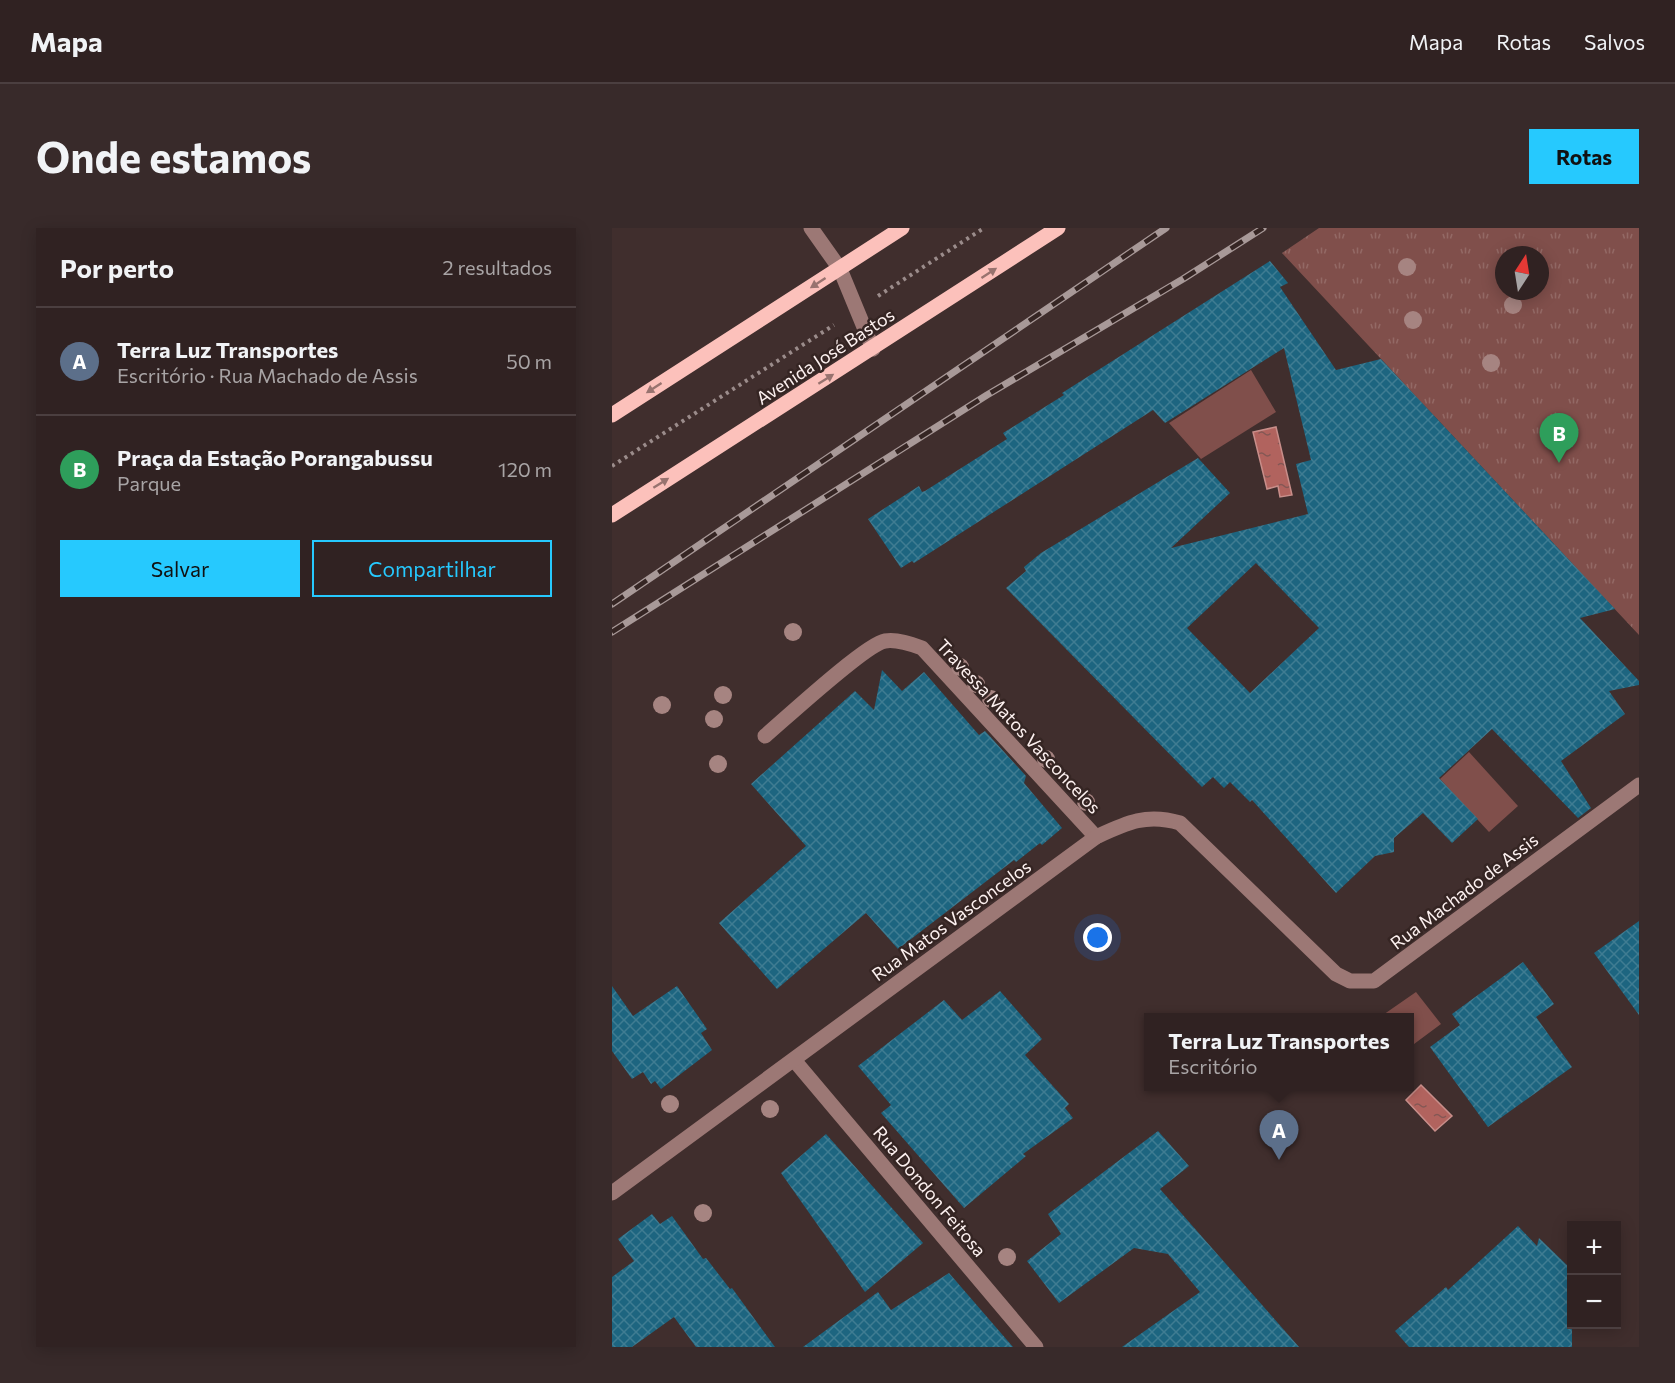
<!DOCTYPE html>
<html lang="pt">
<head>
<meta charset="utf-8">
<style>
	:root { --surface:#302222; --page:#382a2a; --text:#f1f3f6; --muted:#a8a4a5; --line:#4b3f40; --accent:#26c9fe }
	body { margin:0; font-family:Commissioner,sans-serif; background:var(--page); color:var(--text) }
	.controls { position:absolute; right:18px; bottom:18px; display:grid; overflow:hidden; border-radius:0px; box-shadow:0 3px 15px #0003 }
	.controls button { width:54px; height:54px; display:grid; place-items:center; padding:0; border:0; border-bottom:2px solid var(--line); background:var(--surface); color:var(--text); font:30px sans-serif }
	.compass { position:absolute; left:883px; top:18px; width:54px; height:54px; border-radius:50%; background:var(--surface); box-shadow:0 3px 15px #0003; rotate:12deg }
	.you { position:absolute; left:486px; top:710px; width:21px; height:21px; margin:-15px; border:4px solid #fff; border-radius:50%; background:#1a73e8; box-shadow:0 0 0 9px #1a73e833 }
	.badge { display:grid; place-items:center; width:39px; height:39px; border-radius:50%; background:var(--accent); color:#fff; font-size:20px; font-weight:700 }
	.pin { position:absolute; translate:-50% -50px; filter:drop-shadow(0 2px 3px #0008) }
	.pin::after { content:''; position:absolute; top:32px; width:21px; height:18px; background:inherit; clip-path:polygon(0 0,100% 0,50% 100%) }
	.popup { position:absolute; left:532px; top:785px; width:270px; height:78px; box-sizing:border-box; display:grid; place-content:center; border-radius:0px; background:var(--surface); filter:drop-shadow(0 2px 4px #0005); font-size:20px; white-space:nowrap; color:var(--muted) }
	.popup b { font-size:22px; color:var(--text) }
	.popup::after { content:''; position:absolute; left:50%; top:100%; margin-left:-12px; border:12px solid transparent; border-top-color:var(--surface) }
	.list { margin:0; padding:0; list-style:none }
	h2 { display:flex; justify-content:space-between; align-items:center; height:78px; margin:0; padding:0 24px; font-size:26px }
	h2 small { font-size:20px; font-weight:400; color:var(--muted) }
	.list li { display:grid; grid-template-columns:39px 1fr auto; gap:18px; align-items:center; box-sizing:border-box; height:108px; padding:0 24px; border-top:2px solid var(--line) }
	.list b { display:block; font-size:22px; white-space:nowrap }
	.list p { margin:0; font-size:20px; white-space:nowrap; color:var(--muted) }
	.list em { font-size:20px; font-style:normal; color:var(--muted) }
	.actions { display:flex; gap:12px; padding:18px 24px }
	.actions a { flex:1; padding:14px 0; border:2px solid var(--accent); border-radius:0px; text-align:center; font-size:21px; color:var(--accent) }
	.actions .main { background:var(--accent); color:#111 }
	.map { position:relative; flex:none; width:1027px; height:1119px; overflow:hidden; border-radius:0px }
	header { display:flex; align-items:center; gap:36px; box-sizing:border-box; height:84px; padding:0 30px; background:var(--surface); border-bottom:2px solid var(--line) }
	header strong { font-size:28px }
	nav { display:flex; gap:33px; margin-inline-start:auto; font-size:21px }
	.intro { display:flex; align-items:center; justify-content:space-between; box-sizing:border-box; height:144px; padding:0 36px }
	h1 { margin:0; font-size:42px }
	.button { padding:15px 27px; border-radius:0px; background:var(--accent); color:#111; font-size:21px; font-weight:700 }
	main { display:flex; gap:36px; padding:0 36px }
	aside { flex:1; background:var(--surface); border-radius:0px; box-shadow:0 3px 15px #0003 }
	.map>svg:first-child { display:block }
</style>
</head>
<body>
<header>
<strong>Mapa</strong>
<nav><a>Mapa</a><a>Rotas</a><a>Salvos</a></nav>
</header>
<div class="intro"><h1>Onde estamos</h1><a class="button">Rotas</a></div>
<main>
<aside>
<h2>Por perto<small>2 resultados</small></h2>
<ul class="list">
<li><span class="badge" style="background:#5c6f8a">A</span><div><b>Terra Luz Transportes</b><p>Escritório · Rua Machado de Assis</p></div><em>50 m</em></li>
<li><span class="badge" style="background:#2e9e5b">B</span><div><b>Praça da Estação Porangabussu</b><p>Parque</p></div><em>120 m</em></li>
</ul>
<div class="actions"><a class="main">Salvar</a><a>Compartilhar</a></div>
</aside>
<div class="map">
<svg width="1027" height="1119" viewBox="0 0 1027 1119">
	<defs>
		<pattern id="park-tufts" width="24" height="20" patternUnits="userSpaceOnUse" patternTransform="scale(1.5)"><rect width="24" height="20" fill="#804f4b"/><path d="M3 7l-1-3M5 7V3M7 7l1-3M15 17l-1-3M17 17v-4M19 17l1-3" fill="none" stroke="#936965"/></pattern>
		<pattern id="water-ripples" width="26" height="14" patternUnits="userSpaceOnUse" patternTransform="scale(1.5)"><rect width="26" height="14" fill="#b1635e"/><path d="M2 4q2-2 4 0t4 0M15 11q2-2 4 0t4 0" fill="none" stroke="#845754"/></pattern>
		<pattern id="building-cross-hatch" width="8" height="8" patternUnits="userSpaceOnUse" patternTransform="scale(1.5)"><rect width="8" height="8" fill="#1d6580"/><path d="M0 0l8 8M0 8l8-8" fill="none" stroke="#3f7c92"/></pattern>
	</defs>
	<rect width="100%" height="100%" fill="#402e2d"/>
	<!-- grass -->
	<g fill="#804f4b">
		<path d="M639 142 664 184 589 231 557 195Z"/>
		<path d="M857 524 906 578 877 604 828 551Z"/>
		<path d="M804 764 829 796 798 819V790L768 789Z"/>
	</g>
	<!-- park -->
	<path fill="url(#park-tufts)" fill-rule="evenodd" d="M707 0H1027V407L670 25ZM892 27H928V63H892Z"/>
	<!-- water -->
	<g fill="url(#water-ripples)" stroke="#c88e8a" stroke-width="1.5">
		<path d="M664 199 680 267 668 269 666 258 655 261 641 204Z"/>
		<path d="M809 857 840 888 823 903 794 872Z"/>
	</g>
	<!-- building -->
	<g fill="url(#building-cross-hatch)" fill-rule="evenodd">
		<path d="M658 33 676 55 668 59 724 142 769 131 1003 381 968 390 1027 453V457L997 463 1013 486 949 533 979 580 966 590 880 501 827 550 866 591 840 615 811 585 782 610V624L763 628 724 665 640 572 638 574 618 554 612 560 601 549 590 559 394 360 414 343 412 339 429 325 586 230 618 265 559 320 696 286 684 236 699 232 672 120 553 195 541 182 302 335 300 333 289 340 256 291 307 258 310 264 313 263 395 211 391 205 452 167 450 165ZM644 335 707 400 638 465 575 400Z"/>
		<path d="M270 442 290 463 312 444 367 507 373 503 414 548 412 555 450 600 430 617 428 615 404 634 402 632 286 721 254 685 165 761 107 695 194 618 139 556 243 463 262 482Z"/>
		<path d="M1027 693V787L982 725Z"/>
		<path d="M911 734 942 776 924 789 960 839 876 899 818 819 848 797 840 786Z"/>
		<path d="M0 758 21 788 65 758 95 801 89 805 100 822 49 861 43 853 39 856 31 844 20 851 0 823Z"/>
		<path d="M388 763 430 811 413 827 457 876 453 880 461 890 411 926 414 928 352 980 269 885 279 877 246 838 332 772 350 792Z"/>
		<path d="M546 903 577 938 548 961 687 1119H510L588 1064 556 1026 522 1020 447 1075 415 1033 449 1006 436 986Z"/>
		<path d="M214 906 311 1015 253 1064 169 945Z"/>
		<path d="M40 986 48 996 60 988 91 1031 94 1030 118 1061 120 1060 163 1119H84L62 1089 20 1119H0V1049L22 1033 6 1011Z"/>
		<path d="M906 998 925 1018 927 1010 960 1042V1119H797L783 1103 834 1059 836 1062Z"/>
		<path d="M337 1045 401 1119H191L266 1064 279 1082Z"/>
	</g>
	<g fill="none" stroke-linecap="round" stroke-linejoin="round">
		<!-- path -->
		<g stroke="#9b8c8b" stroke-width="4" stroke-dasharray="3 4.5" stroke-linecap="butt">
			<path d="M266 68 372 0"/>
			<path d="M0 238 222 97"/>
		</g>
		<!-- minor -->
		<g stroke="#9c7875" stroke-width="15">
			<path d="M199 0 228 41 261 121"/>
			<path d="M153 508C173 491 254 416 273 413 285 411 299 416 310 420L484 609"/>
			<path d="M182 832 424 1119"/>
			<path d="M0 965 484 609C514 595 534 585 568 595L724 746 738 753H762L1027 557"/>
		</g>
		<!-- major -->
		<g stroke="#fcc1bb" stroke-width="15">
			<path d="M0 187 290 0"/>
			<path d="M0 287 446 0"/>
		</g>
		<defs>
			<g id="rail">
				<path d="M0 376 554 0"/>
				<path d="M0 404 375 167 571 51 651 0"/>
			</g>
		</defs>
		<!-- rail casing -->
		<use href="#rail" stroke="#a89998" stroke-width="7"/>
		<!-- rail -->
		<use href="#rail" stroke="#352523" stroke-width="4.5" stroke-dasharray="14" stroke-linecap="butt"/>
	</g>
	<!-- trees -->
	<g fill="#a68481">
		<circle cx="795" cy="39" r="9"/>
		<circle cx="901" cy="77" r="9"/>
		<circle cx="801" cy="92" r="9"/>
		<circle cx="879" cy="135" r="9"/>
		<circle cx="181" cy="404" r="9"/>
		<circle cx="348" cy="439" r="9"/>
		<circle cx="364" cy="456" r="9"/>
		<circle cx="111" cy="467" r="9"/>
		<circle cx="379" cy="471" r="9"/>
		<circle cx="50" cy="477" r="9"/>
		<circle cx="102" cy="491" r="9"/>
		<circle cx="434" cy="531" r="9"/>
		<circle cx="106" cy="536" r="9"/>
		<circle cx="474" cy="574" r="9"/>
		<circle cx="58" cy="876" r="9"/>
		<circle cx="158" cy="881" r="9"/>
		<circle cx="91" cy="985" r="9"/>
		<circle cx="395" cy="1029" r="9"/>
	</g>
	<!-- one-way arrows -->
	<defs><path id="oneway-solid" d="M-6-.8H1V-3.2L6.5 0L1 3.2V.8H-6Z" transform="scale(1.5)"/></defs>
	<g fill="#98736f">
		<use href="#oneway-solid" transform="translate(377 45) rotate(-33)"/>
		<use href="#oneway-solid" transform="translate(206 55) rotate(147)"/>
		<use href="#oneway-solid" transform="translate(214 151) rotate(-32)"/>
		<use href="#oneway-solid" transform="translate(42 160) rotate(147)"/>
		<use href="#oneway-solid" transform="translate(49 255) rotate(-32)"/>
	</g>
	<g text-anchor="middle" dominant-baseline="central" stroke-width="5" stroke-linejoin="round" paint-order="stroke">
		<!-- street labels -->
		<g font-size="18" fill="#fdf1f0" stroke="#352523">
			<text transform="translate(213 128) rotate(-33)">Avenida José Bastos</text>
			<text transform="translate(407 498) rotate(47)">Travessa Matos Vasconcelos</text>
			<text transform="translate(852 663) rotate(-37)">Rua Machado de Assis</text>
			<text transform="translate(339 692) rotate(-36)">Rua Matos Vasconcelos</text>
			<text transform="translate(318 963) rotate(50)">Rua Dondon Feitosa</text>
		</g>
	</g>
</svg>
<div class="controls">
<button>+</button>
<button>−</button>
</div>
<svg class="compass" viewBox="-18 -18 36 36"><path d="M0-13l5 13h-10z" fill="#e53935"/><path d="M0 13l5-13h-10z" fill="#a8a4a5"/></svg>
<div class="you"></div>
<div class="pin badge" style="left:667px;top:932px;background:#5c6f8a">A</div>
<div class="popup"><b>Terra Luz Transportes</b>Escritório</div>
<div class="pin badge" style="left:947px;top:235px;background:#2e9e5b">B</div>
</div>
</main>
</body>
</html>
